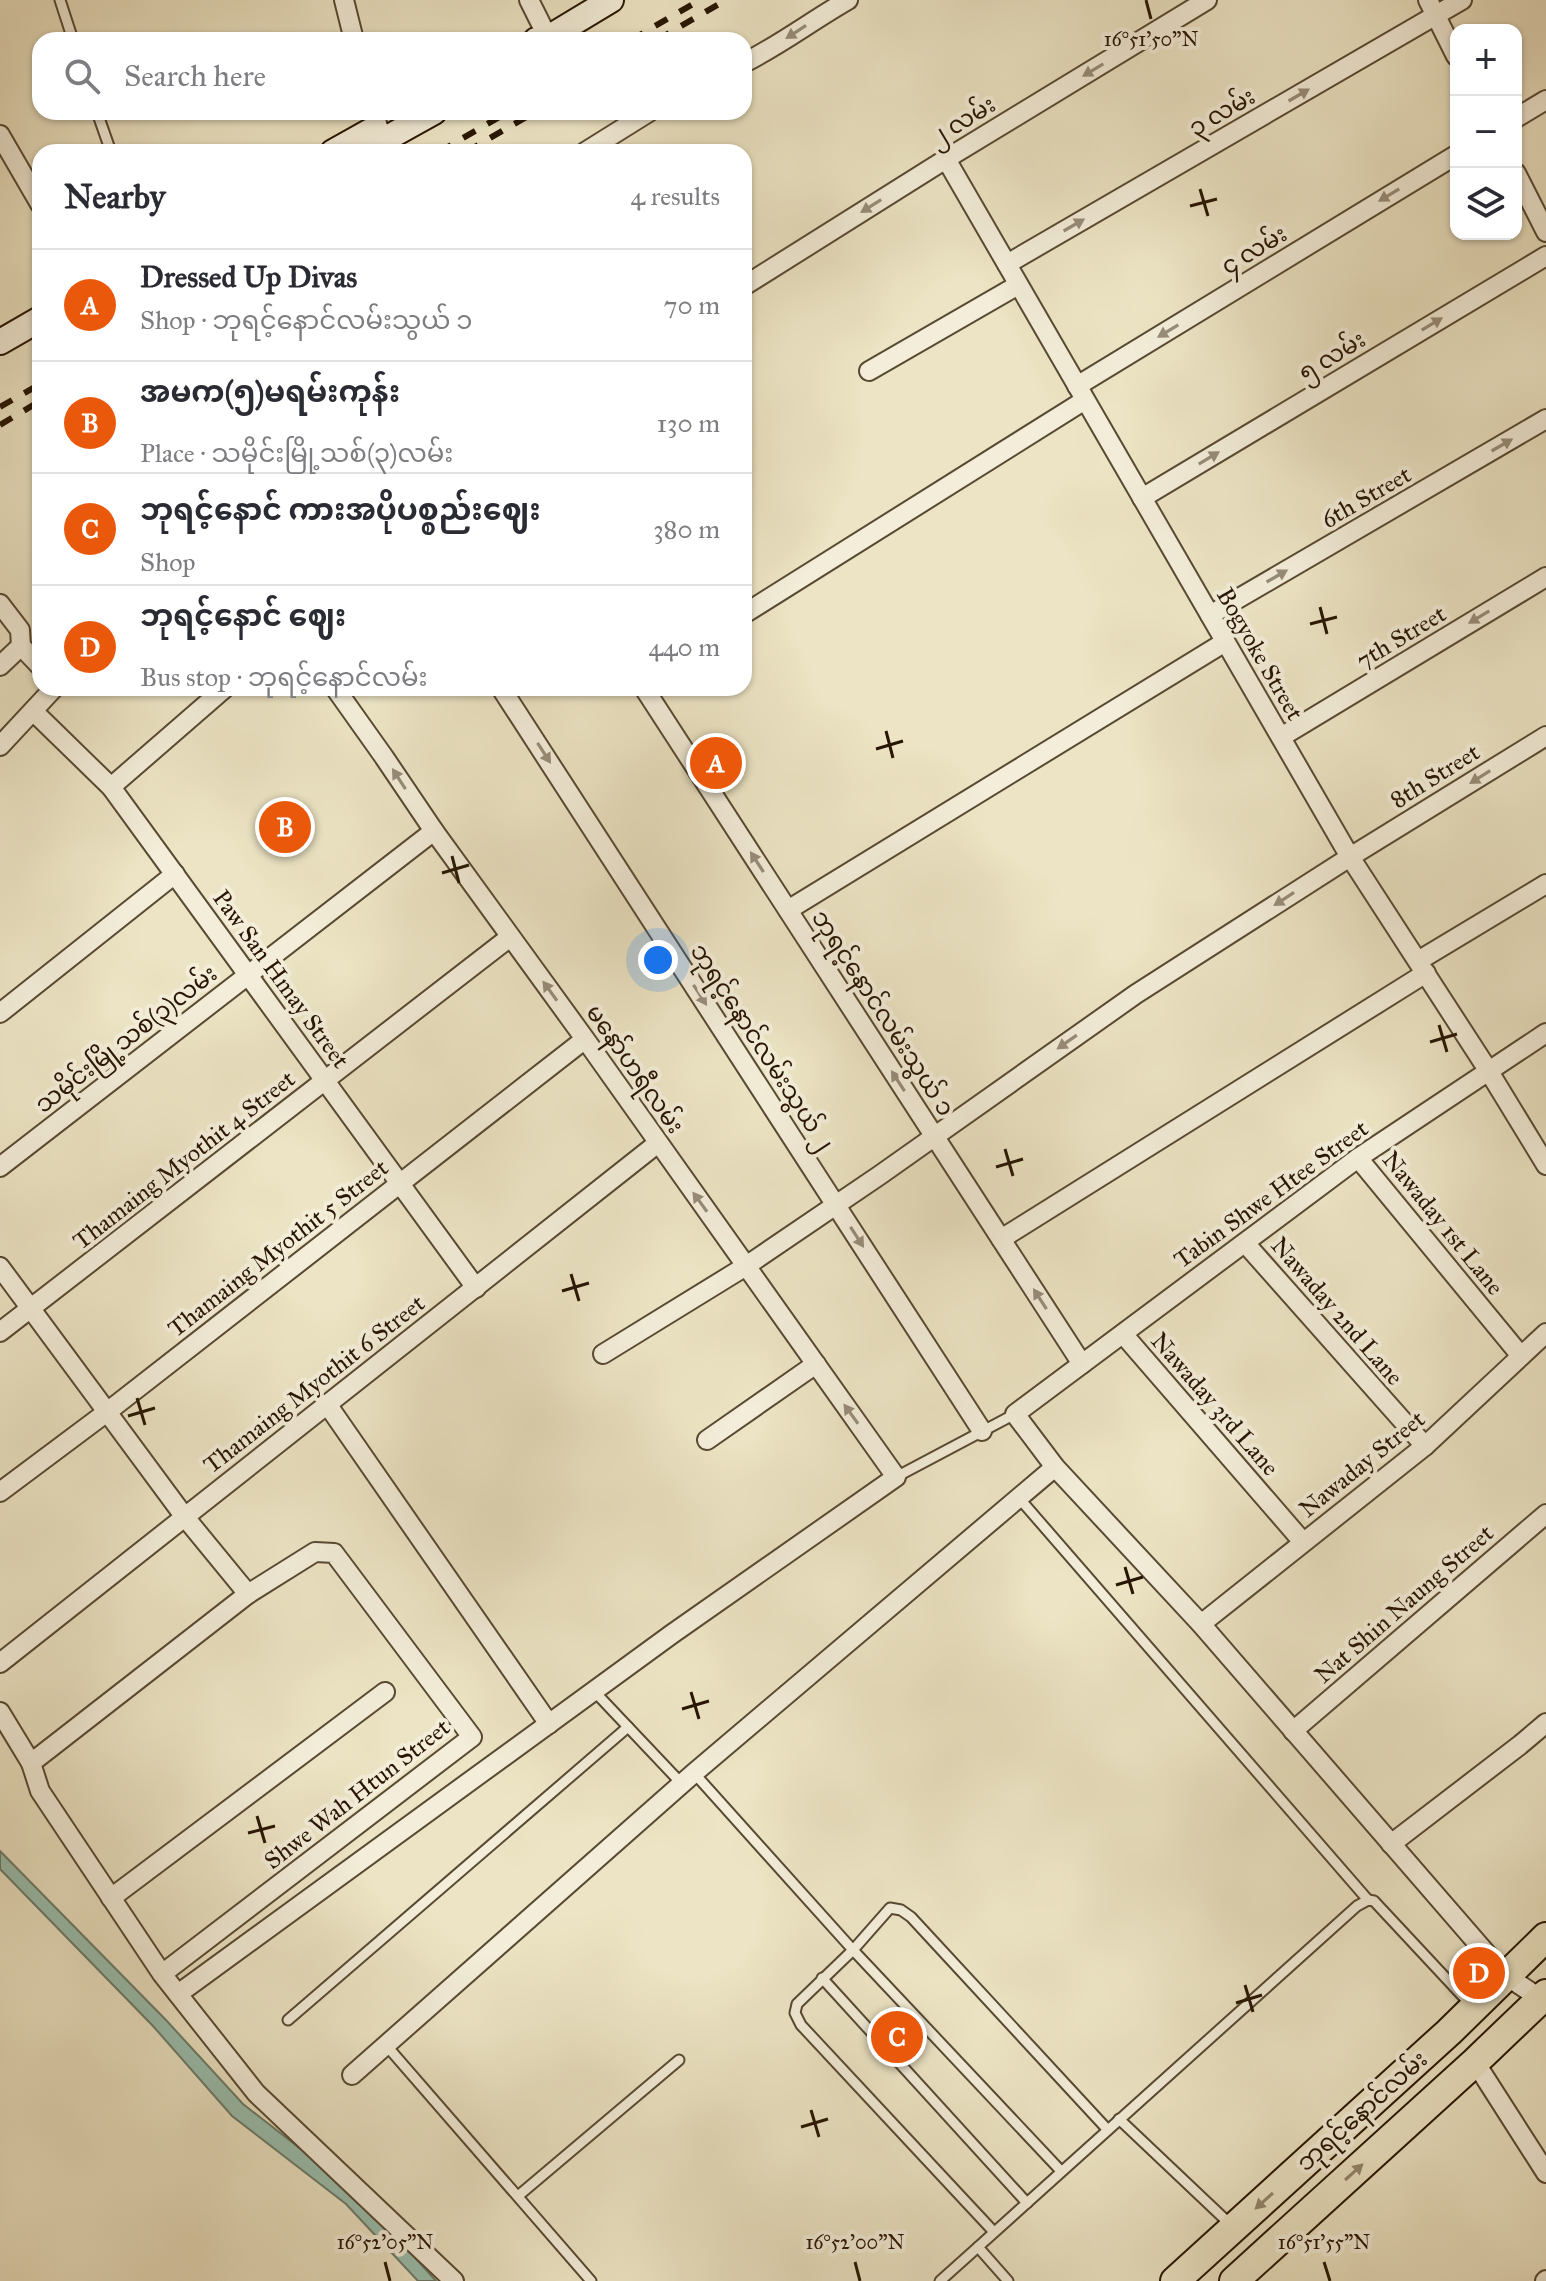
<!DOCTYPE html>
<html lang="en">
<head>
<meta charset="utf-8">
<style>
	:root { --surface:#fff; --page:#f7f7f7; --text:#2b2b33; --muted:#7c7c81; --line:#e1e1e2; --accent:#ea580c }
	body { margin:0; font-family:"IM FELL Great Primer","Noto Sans Myanmar",serif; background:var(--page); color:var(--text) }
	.controls { position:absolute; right:24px; top:24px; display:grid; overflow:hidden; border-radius:16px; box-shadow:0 2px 6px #0004 }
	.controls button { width:72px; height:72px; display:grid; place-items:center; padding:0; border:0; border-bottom:2px solid var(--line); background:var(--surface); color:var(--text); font:40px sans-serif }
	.you { position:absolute; left:658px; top:960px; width:28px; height:28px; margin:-20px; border:6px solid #fff; border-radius:50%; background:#1a73e8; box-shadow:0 0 0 12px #1a73e833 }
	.badge { display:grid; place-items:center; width:52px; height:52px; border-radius:50%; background:var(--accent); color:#fff; font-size:26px; font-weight:700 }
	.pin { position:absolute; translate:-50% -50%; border:4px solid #fff; box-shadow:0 2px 8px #0006 }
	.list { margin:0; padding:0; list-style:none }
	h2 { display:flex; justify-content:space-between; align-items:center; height:104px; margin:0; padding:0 32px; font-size:34px }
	h2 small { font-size:26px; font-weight:400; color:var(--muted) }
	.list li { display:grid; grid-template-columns:52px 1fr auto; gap:24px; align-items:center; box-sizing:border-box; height:112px; padding:0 32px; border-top:2px solid var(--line) }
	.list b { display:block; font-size:30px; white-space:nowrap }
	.list p { margin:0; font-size:26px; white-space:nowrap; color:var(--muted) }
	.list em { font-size:26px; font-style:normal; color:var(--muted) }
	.icon { flex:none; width:44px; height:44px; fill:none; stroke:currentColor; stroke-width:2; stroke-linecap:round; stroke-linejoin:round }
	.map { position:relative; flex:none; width:1546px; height:2281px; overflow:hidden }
	.search { position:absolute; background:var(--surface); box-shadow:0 2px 6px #0004; left:32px; top:32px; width:720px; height:88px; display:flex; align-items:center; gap:20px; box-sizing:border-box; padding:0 28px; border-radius:24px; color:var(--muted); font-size:30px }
	.panel { position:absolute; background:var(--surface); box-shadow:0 2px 6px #0004; left:32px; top:144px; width:720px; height:552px; border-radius:24px }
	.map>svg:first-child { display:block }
</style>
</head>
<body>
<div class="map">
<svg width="1546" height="2281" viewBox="0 0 1546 2281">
	<rect width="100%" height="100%" fill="#ece4c4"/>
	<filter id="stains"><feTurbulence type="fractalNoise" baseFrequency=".0025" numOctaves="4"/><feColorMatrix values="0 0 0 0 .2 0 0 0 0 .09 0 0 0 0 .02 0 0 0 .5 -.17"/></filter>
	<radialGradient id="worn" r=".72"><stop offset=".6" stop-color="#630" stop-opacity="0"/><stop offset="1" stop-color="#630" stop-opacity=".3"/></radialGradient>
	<!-- water -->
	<path fill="#99bfaf" stroke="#6b7b6a" stroke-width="2" d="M0 1851 165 2019 243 2104 357 2193 436 2281H418L346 2204 232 2116 153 2026 0 1869Z"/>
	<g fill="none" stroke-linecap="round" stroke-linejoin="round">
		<defs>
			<g id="lane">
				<path d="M60 0 73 40"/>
				<path d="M97 112 111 152"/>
				<path d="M896 1477 1015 1414"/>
				<path d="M1019 1498 1368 1900"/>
				<path d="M594 1691 682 1784"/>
				<path d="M694 1773 853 1950 1061 2171"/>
				<path d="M822 1978 1027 2203"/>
				<path d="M288 2020 628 1727"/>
				<path d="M386 2045 591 2281"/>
				<path d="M1119 2119 1232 2226"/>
				<path d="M518 2196 679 2060"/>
				<path d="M994 2232 801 2025 795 2013 797 2004 853 1950 890 1908 901 1910 911 1917 1107 2129"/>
				<path d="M940 2281 978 2247"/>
				<path d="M1008 2281 978 2247 1357 1906 1368 1900 1374 1901 1471 2005"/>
			</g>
			<g id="street">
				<path d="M344 0 354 40"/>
				<path d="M529 0 548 38"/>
				<path d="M1428 0 1456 56"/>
				<path d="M744 63C780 45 813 20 848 0"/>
				<path d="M374 112 378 127 394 152"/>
				<path d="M1516 118 1546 100"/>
				<path d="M0 135 40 204"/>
				<path d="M585 152 649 112"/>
				<path d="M946 159 1350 857 1488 1070 1546 1165"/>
				<path d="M1516 173 1546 232"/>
				<path d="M1007 264 1462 0"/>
				<path d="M744 286 946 159 1207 0"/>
				<path d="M869 371 1018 285"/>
				<path d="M1077 386 1456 155"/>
				<path d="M1142 498 1546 256"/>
				<path d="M0 604 20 630 21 646 40 666"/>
				<path d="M744 614 1085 400"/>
				<path d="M1210 615 1546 419"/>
				<path d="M0 666 21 646"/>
				<path d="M501 688 982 1431"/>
				<path d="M644 688 1082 1364"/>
				<path d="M33 711 111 787 476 1288"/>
				<path d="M1281 737 1546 577"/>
				<path d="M0 746 54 688"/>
				<path d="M111 787 225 688"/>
				<path d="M788 910 1225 642"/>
				<path d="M1418 961 1546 884"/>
				<path d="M0 1013 175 874"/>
				<path d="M1546 1033 1358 1158 1015 1414 1055 1467 1201 1624 1505 1975 1541 1999 1546 1998"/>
				<path d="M1358 1158 1521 1356"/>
				<path d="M0 1167 434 831"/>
				<path d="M1001 1239 1426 973"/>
				<path d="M1245 1243 1425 1446"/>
				<path d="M0 1267 184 1516 248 1594"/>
				<path d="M0 1332 510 937"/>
				<path d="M1123 1334 1303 1542"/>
				<path d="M603 1354 746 1266 880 1175 1136 994 1350 857 1546 736"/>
				<path d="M327 1404 549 1724"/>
				<path d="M707 1440 816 1364"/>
				<path d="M0 1492 107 1412 584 1040"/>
				<path d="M1201 1624 1425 1446 1546 1333"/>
				<path d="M0 1663 658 1143"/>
				<path d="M0 1712 31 1763"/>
				<path d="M1293 1731 1546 1514"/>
				<path d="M1391 1844 1520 1745 1546 1723"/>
				<path d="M111 1898 385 1692"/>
				<path d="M162 1974 472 1737 334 1553 315 1552 248 1594 31 1763 40 1791 162 1974 256 2093 454 2281"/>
				<path d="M178 1994 672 1634 896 1477 585 1039 434 831 384 757 335 688"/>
				<path d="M1475 2062 1546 2173"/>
				<path d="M352 2075 694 1773 1055 1467"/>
				<path d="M1545 2281 1546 2280"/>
			</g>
			<g id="secondary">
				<path d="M536 40 548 38 611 0"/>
				<path d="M333 152 374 129"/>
				<path d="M362 152 434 112"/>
				<path d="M0 342 40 319"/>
			</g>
			<g id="primary">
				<path d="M1175 2281 1449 2032 1546 1937"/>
				<path d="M1234 2281 1475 2062 1546 1994"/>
			</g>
		</defs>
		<!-- lane casing -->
		<use href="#lane" stroke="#584932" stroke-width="13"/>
		<!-- street casing -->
		<use href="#street" stroke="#584932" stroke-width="22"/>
		<!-- secondary casing -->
		<use href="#secondary" stroke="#271502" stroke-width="28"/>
		<!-- primary casing -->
		<use href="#primary" stroke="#271502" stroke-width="32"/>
		<!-- lane -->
		<use href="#lane" stroke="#f3edd9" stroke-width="9"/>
		<!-- street -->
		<use href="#street" stroke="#f3edd9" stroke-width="18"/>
		<!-- secondary -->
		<use href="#secondary" stroke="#f3edd9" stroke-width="24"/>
		<!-- primary -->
		<use href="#primary" stroke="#ece4c4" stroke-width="28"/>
		<!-- rail -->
		<g stroke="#271502" stroke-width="6" stroke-dasharray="14 14" stroke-linecap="butt">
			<path d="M631 40 700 0"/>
			<path d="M657 40 726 0"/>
			<path d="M439 152 508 112"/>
			<path d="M466 152 535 112"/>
			<path d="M0 407 40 384"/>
			<path d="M0 425 40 401"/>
		</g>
	</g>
	<!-- one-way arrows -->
	<defs><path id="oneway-solid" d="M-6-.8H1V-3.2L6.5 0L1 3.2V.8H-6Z" transform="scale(2)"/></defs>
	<g fill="#978c78">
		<use href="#oneway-solid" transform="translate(796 32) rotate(147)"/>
		<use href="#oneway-solid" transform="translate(1093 70) rotate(149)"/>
		<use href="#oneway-solid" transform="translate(1299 95) rotate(-30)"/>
		<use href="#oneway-solid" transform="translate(1389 195) rotate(149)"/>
		<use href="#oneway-solid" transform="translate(871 206) rotate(148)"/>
		<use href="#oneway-solid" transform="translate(1074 225) rotate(-30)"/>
		<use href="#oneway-solid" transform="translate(1432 324) rotate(-31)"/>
		<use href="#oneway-solid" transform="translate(1168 331) rotate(149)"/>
		<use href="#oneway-solid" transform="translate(1502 445) rotate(-30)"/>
		<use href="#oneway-solid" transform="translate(1209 458) rotate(-31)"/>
		<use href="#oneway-solid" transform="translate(1277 576) rotate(-30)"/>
		<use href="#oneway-solid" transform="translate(1479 617) rotate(149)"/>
		<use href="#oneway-solid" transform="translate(544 753) rotate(57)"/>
		<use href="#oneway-solid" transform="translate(1480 777) rotate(148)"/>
		<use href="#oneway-solid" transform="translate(399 779) rotate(-123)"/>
		<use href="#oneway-solid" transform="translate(757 862) rotate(-123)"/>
		<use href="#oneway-solid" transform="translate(1284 899) rotate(147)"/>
		<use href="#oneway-solid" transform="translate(550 991) rotate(-126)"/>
		<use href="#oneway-solid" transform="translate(700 995) rotate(57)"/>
		<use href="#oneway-solid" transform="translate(1067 1042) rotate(145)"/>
		<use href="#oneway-solid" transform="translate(898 1081) rotate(-123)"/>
		<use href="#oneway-solid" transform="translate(700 1202) rotate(-126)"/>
		<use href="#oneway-solid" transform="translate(857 1237) rotate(57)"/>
		<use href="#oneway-solid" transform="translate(1040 1299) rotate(-123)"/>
		<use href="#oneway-solid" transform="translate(851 1414) rotate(-126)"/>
	</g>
	<g fill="#93876d">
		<use href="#oneway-solid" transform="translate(1354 2172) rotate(-42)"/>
		<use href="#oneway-solid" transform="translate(1264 2201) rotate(138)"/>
	</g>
	<!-- ticks -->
	<path fill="none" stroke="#271502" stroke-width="3" d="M1146 0 1151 19M1200 189 1208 216M1190 206 1217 199M1320 607 1327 634M1310 624 1337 617M886 731 893 758M876 749 903 741M452 856 459 883M442 873 469 865M1439 1025 1447 1052M1430 1042 1457 1034M1005 1149 1013 1176M996 1167 1023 1159M571 1274 579 1301M562 1291 589 1283M137 1398 145 1425M128 1416 155 1408M1125 1567 1133 1594M1116 1585 1143 1577M691 1692 699 1719M682 1709 709 1701M257 1816 265 1843M248 1833 275 1826M1245 1985 1253 2012M1236 2003 1262 1995M811 2110 819 2137M801 2127 828 2119M385 2262 390 2281M855 2262 860 2281M1324 2262 1330 2281"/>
	<g text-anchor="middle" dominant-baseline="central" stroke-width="8" stroke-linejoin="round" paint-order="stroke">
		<!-- street labels -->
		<g font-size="24" fill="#271502" stroke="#f3edd9">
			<text transform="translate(1222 112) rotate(-30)">၃ လမ်း</text>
			<text transform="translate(962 121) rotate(-31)">၂ လမ်း</text>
			<text transform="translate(1254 250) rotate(-31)">၄ လမ်း</text>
			<text transform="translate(1332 356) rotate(-31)">၅ လမ်း</text>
			<text transform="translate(1366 497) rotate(-30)">6th Street</text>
			<text transform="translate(1401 637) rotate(-31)">7th Street</text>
			<text transform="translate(1260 654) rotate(60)">Bogyoke Street</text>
			<text transform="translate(1435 776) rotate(-32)">8th Street</text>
			<text transform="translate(281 979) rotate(54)">Paw San Hmay Street</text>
			<text transform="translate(883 1013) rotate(57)">ဘုရင့်နောင်လမ်းသွယ် ၁</text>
			<text transform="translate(126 1039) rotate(-38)">သမိုင်းမြို့သစ်(၃)လမ်း</text>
			<text transform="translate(762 1047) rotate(57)">ဘုရင့်နောင်လမ်းသွယ် ၂</text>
			<text transform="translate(635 1069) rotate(55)">မနော်ဟရီလမ်း</text>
			<text transform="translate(184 1160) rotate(-38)">Thamaing Myothit 4 Street</text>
			<text transform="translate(1271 1194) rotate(-36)">Tabin Shwe Htee Street</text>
			<text transform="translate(1443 1223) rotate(51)">Nawaday 1st Lane</text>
			<text transform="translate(278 1248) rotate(-38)">Thamaing Myothit 5 Street</text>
			<text transform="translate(1337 1311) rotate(49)">Nawaday 2nd Lane</text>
			<text transform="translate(314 1384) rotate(-38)">Thamaing Myothit 6 Street</text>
			<text transform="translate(1215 1404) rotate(49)">Nawaday 3rd Lane</text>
			<text transform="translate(1362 1464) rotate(-39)">Nawaday Street</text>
			<text transform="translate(1404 1604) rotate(-41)">Nat Shin Naung Street</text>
			<text transform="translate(357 1794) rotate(-38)">Shwe Wah Htun Street</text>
			<text transform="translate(1362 2111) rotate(-42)">ဘုရင့်နောင်လမ်း</text>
		</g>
	</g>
	<g font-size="20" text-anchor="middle" fill="#271502" stroke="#f3edd9" stroke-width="8" stroke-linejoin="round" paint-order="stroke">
		<text x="1151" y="46">16°51'50"N</text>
		<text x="385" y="2249">16°52'05"N</text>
		<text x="855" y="2249">16°52'00"N</text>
		<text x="1324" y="2249">16°51'55"N</text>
	</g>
	<rect width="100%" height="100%" filter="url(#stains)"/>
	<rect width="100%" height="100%" fill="url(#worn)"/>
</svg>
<div class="controls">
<button>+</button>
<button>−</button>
<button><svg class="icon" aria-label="layers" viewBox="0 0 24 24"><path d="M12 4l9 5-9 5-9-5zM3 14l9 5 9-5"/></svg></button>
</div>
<div class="you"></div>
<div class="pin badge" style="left:716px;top:763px">A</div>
<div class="pin badge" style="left:285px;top:827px">B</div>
<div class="pin badge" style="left:897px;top:2037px">C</div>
<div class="pin badge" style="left:1479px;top:1973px">D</div>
<div class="search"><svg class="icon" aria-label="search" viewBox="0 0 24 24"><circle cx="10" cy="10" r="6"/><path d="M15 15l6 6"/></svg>Search here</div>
<section class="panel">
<h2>Nearby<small>4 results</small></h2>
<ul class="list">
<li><span class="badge">A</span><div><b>Dressed Up Divas</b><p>Shop · ဘုရင့်နောင်လမ်းသွယ် ၁</p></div><em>70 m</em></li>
<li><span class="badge">B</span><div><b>အမက(၅)မရမ်းကုန်း</b><p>Place · သမိုင်းမြို့သစ်(၃)လမ်း</p></div><em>130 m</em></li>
<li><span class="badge">C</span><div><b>ဘုရင့်နောင် ကားအပိုပစ္စည်းဈေး</b><p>Shop</p></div><em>380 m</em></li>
<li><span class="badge">D</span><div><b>ဘုရင့်နောင် ဈေး</b><p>Bus stop · ဘုရင့်နောင်လမ်း</p></div><em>440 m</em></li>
</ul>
</section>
</div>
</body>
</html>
